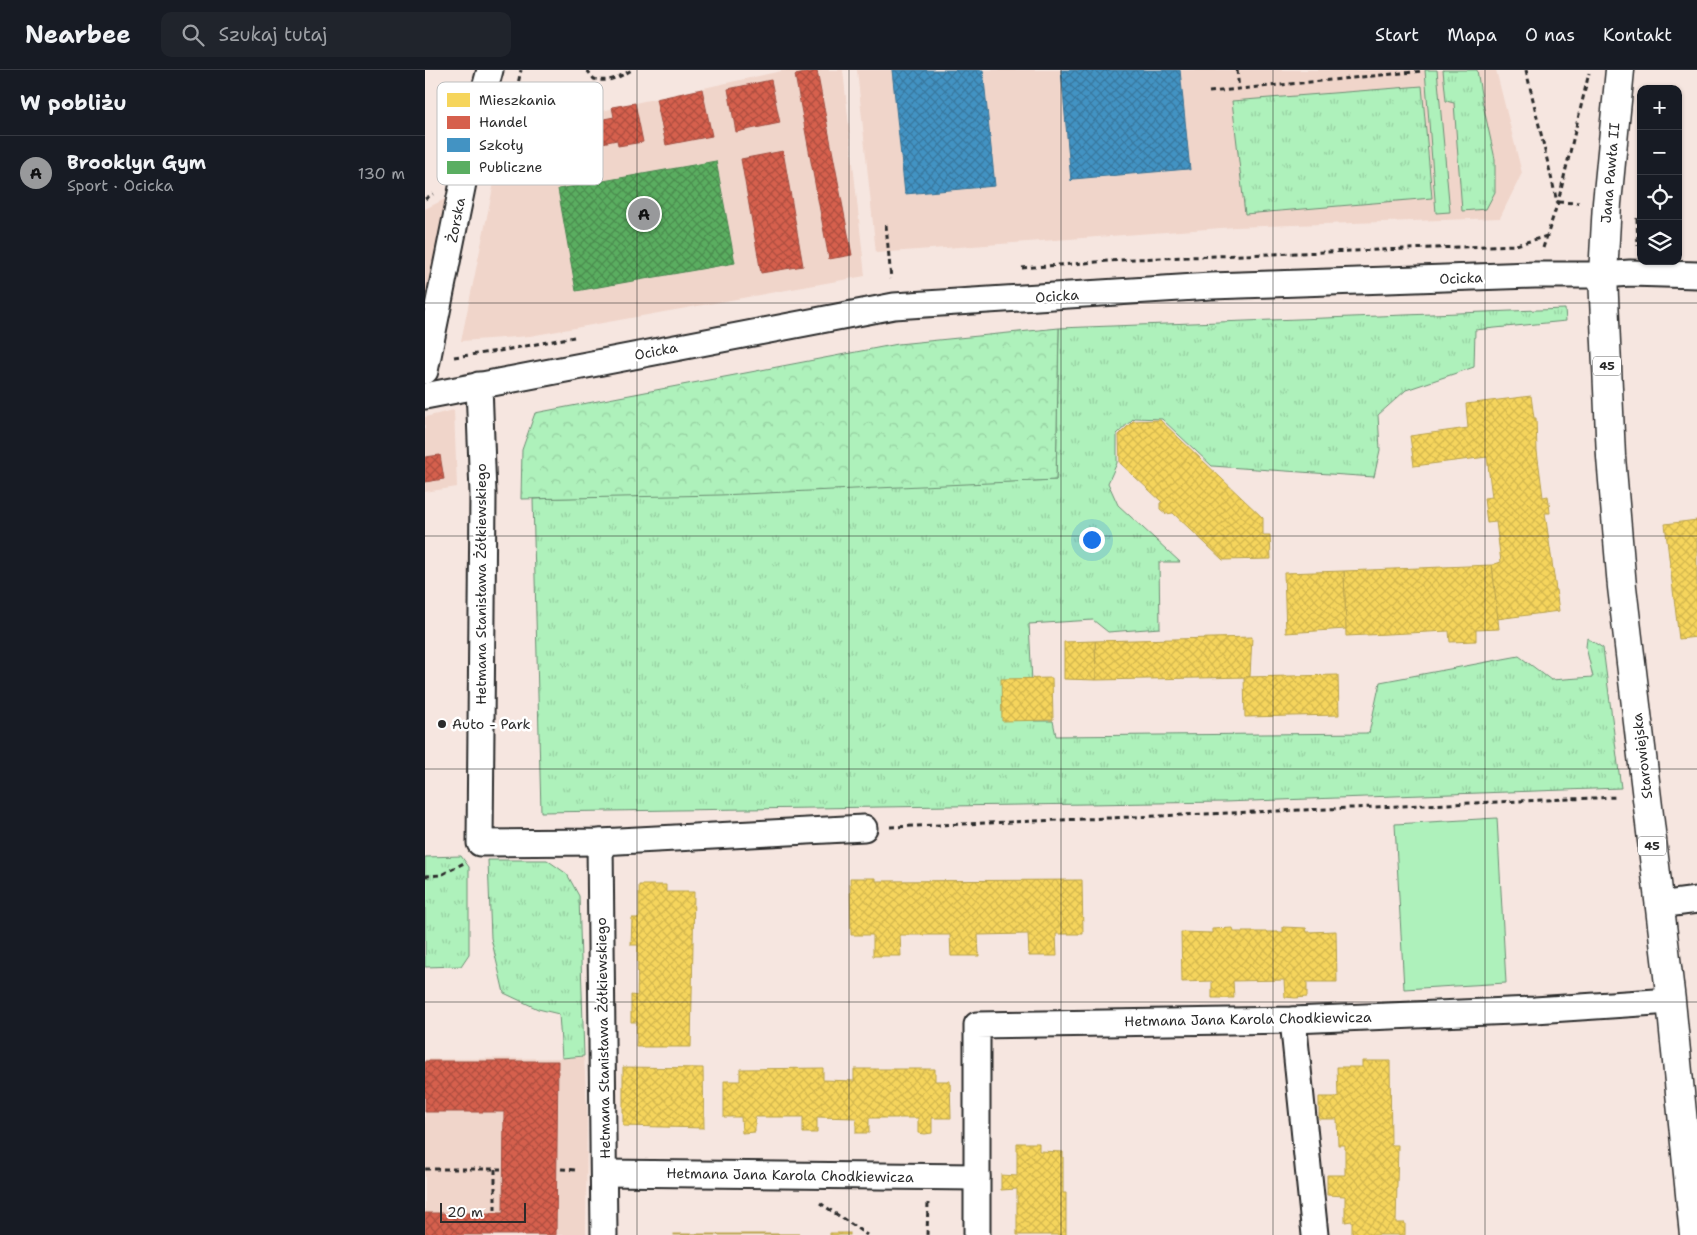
<!DOCTYPE html>
<html lang="pl">
<head>
<meta charset="utf-8">
<style>
	:root { --surface:#171b24; --page:#20242c; --text:#f1f3f6; --muted:#9ea1a6; --line:#363941; --accent:#98999b }
	body { margin:0; font-family:"Shantell Sans",sans-serif; background:var(--page); color:var(--text) }
	.controls { position:absolute; right:15px; top:15px; display:grid; overflow:hidden; border-radius:10px; box-shadow:0 1px 4px #0004 }
	.controls button { width:45px; height:45px; display:grid; place-items:center; padding:0; border:0; border-bottom:1px solid var(--line); background:var(--surface); color:var(--text); font:25px sans-serif }
	.scale { position:absolute; left:15px; bottom:12px; width:86px; box-sizing:border-box; padding-left:5px; border:2px solid #2b2b2b; border-top:0; font-size:14px; line-height:18px; white-space:nowrap; color:#2b2b2b; -webkit-text-stroke:4px #fff; paint-order:stroke }
	.you { position:absolute; left:666px; top:469px; width:18px; height:18px; margin:-12px; border:4px solid #fff; border-radius:50%; background:#1a73e8; box-shadow:0 0 0 8px #1a73e833 }
	.badge { display:grid; place-items:center; width:32px; height:32px; border-radius:50%; background:var(--accent); color:#111; font-size:16px; font-weight:700 }
	.pin { position:absolute; translate:-50% -50%; border:2px solid #fff; box-shadow:0 1px 5px #0006 }
	.list { margin:0; padding:0; list-style:none }
	h2 { display:flex; justify-content:space-between; align-items:center; height:65px; margin:0; padding:0 20px; font-size:21px }
	h2 small { font-size:16px; font-weight:400; color:var(--muted) }
	.list li { display:grid; grid-template-columns:32px 1fr auto; gap:15px; align-items:center; box-sizing:border-box; height:75px; padding:0 20px; border-top:1px solid var(--line) }
	.list b { display:block; font-size:19px; white-space:nowrap }
	.list p { margin:0; font-size:16px; white-space:nowrap; color:var(--muted) }
	.list em { font-size:16px; font-style:normal; color:var(--muted) }
	.icon { flex:none; width:28px; height:28px; fill:none; stroke:currentColor; stroke-width:2; stroke-linecap:round; stroke-linejoin:round }
	.map { position:relative; flex:none; width:1272px; height:1165px; overflow:hidden }
	header { display:flex; align-items:center; gap:30px; box-sizing:border-box; height:70px; padding:0 25px; background:var(--surface); border-bottom:1px solid var(--line) }
	header strong { font-size:24px }
	nav { display:flex; gap:28px; margin-inline-start:auto; font-size:18px }
	.search { width:350px; height:45px; background:var(--page); display:flex; align-items:center; gap:12px; box-sizing:border-box; padding:0 18px; border-radius:10px; color:var(--muted); font-size:19px }
	main { display:flex }
	aside { flex:1; background:var(--surface) }
	.map>svg:first-child { display:block }
</style>
</head>
<body>
<header>
<strong>Nearbee</strong>
<div class="search"><svg class="icon" aria-label="search" viewBox="0 0 24 24"><circle cx="10" cy="10" r="6"/><path d="M15 15l6 6"/></svg>Szukaj tutaj</div>
<nav><a>Start</a><a>Mapa</a><a>O nas</a><a>Kontakt</a></nav>
</header>
<main>
<aside>
<h2>W pobliżu<small></small></h2>
<ul class="list">
<li><span class="badge">A</span><div><b>Brooklyn Gym</b><p>Sport · Ocicka</p></div><em>130 m</em></li>
</ul>
</aside>
<div class="map">
<svg width="1272" height="1165" viewBox="0 0 1272 1165">
	<defs>
		<pattern id="grass-tufts" width="24" height="20" patternUnits="userSpaceOnUse" patternTransform="scale(1.25)"><rect width="24" height="20" fill="#aef1bb"/><path d="M3 7l-1-3M5 7V3M7 7l1-3M15 17l-1-3M17 17v-4M19 17l1-3" fill="none" stroke="#96cfa1"/></pattern>
		<pattern id="forest-crowns" width="20" height="18" patternUnits="userSpaceOnUse" patternTransform="scale(1.25)"><rect width="20" height="18" fill="#aef1bb"/><path d="M2 6a3 3 0 1 1 6 0M12 15a3 3 0 1 1 6 0" fill="none" stroke="#96cfa1"/></pattern>
		<pattern id="homes-cross-hatch" width="8" height="8" patternUnits="userSpaceOnUse" patternTransform="scale(1.25)"><rect width="8" height="8" fill="#f6d55c"/><path d="M0 0l8 8M0 8l8-8" fill="none" stroke="#d3b750"/></pattern>
		<pattern id="shops-cross-hatch" width="8" height="8" patternUnits="userSpaceOnUse" patternTransform="scale(1.25)"><rect width="8" height="8" fill="#d6604d"/><path d="M0 0l8 8M0 8l8-8" fill="none" stroke="#ae4f40"/></pattern>
		<pattern id="schools-cross-hatch" width="8" height="8" patternUnits="userSpaceOnUse" patternTransform="scale(1.25)"><rect width="8" height="8" fill="#4393c3"/><path d="M0 0l8 8M0 8l8-8" fill="none" stroke="#38789f"/></pattern>
		<pattern id="public-cross-hatch" width="8" height="8" patternUnits="userSpaceOnUse" patternTransform="scale(1.25)"><rect width="8" height="8" fill="#5aae61"/><path d="M0 0l8 8M0 8l8-8" fill="none" stroke="#4b8e50"/></pattern>
	</defs>
	<rect width="100%" height="100%" fill="#f6e6e0"/>
	<filter id="ink" filterUnits="userSpaceOnUse"><feTurbulence type="fractalNoise" baseFrequency=".02" numOctaves="2"/><feDisplacementMap in="SourceGraphic" scale="10" xChannelSelector="R" yChannelSelector="G"/><feConvolveMatrix kernelMatrix="1 2 1 2 8 2 1 2 1" color-interpolation-filters="sRGB"/></filter>
	<g filter="url(#ink)">
		<!-- built -->
		<g fill="#f0d5ca">
			<path d="M361 0H418L440 206 105 266 36 271 79 65 210 33Z"/>
			<path d="M432 0H1071L1097 103 1075 148 810 157 451 183Z"/>
			<path d="M30 124 0 255V139Z"/>
			<path d="M29 340 32 417 0 422V347Z"/>
			<path d="M159 986 162 1038 161 1165H0V989L137 988Z"/>
		</g>
		<!-- grass -->
		<g fill="url(#grass-tufts)" stroke="#6c8e73">
			<path d="M1018 0H1052L1057 30 1070 89V122L1061 139 1037 141 1029 33 1021 31Z"/>
			<path d="M997 16 1007 128 820 144 807 31Z"/>
			<path d="M1140 239 1141 251 1050 260 1049 297 981 320 953 345 955 380 949 407 787 396 737 349 709 348 692 364V393L683 413 693 435 755 492H734L735 558 683 562 668 550 604 554 609 651H628L631 666 944 663 955 612 1094 586 1126 610 1168 607 1161 577 1162 568 1178 578 1196 718 799 732 116 742 108 429 631 410 634 258Z"/>
			<path d="M36 786 44 797V884L36 896 0 897V787Z"/>
			<path d="M63 790H122L142 804 154 826 159 986 137 988 134 944 113 939 79 923 66 868Z"/>
		</g>
		<!-- forest -->
		<path fill="url(#forest-crowns)" stroke="#6c8e73" d="M634 258 631 410 295 425 96 429 97 380 110 343 473 274Z"/>
		<!-- pitch -->
		<g fill="#aef1bb" stroke="#6c8e73">
			<path d="M1000 0H1012L1025 142 1011 143Z"/>
			<path d="M1072 748 1081 913 979 919 970 754Z"/>
		</g>
		<!-- homes -->
		<g fill="url(#homes-cross-hatch)" stroke="#b9a24d">
			<path d="M1106 326 1109 348H1111L1112 381 1118 427 1123 426 1124 433 1125 443H1120L1134 541 1072 549 1067 495 1076 492 1071 452 1062 453 1059 428 1067 427 1062 387 989 396 985 366 1043 358 1041 334Z"/>
			<path d="M735 350 838 448V465H845L846 489 798 490 748 443 741 444 735 439V433L737 432 695 393 694 365 708 351Z"/>
			<path d="M1272 450V567L1254 569 1240 454Z"/>
			<path d="M1067 495 1074 559 1051 560V571L1025 572 1024 561 921 566 919 501Z"/>
			<path d="M919 501 921 559 861 563 859 503Z"/>
			<path d="M827 567 825 607 671 610 670 571Z"/>
			<path d="M670 571 671 610 639 609V572Z"/>
			<path d="M913 605 914 645 820 647 819 607Z"/>
			<path d="M627 608 628 650 577 651 576 609Z"/>
			<path d="M425 808H451V811L657 810 658 864H631L632 886H604L603 864 553 865 554 886H526L525 865H475L476 886H448V865H426Z"/>
			<path d="M214 815H241V822H269L266 977H211L212 952H206V925L212 926 213 875H206L207 848H214Z"/>
			<path d="M858 857 881 858 882 862 911 861 912 912H882V927L870 928 860 927 859 910 808 911 809 928H787V911L757 912 756 862 787 863V859L808 858 809 862H858Z"/>
			<path d="M937 991H965L966 1075H973L971 1153H980V1165H927V1151L920 1152V1126L902 1125V1105H920V1075H913L912 1049H894V1027H913L912 997H937Z"/>
			<path d="M198 997 278 998 279 1058 198 1056Z"/>
			<path d="M398 998V1010L429 1011V999H510V1011H525L526 1048H507V1063L500 1064 493 1063V1048H444V1063H431V1048L392 1047V1063H378V1047H330V1062L317 1063 316 1047H299V1011H315V999Z"/>
			<path d="M592 1073H614V1081L638 1082V1123H641V1165H592V1119L576 1120V1105L592 1106Z"/>
			<rect x="405" y="1163" width="20" height="2"/>
			<rect x="249" y="1164" width="125" height="1"/>
		</g>
		<!-- shops -->
		<g fill="url(#shops-cross-hatch)" stroke="#a35043">
			<path d="M392 1 427 185 404 189 370 5Z"/>
			<path d="M346 10 355 53 311 62 303 19Z"/>
			<path d="M277 19 287 66 241 75 231 29Z"/>
			<path d="M210 33 218 72 193 76 192 70 127 83 123 60 189 47 187 37Z"/>
			<path d="M358 81 378 196 336 203 316 89Z"/>
			<path d="M15 385 19 409 0 412V387Z"/>
			<path d="M0 991H133L131 1165H0V1143H78L79 1042H0Z"/>
		</g>
		<!-- schools -->
		<g fill="url(#schools-cross-hatch)" stroke="#3c7495">
			<path d="M467 0H558L570 116 480 124Z"/>
			<path d="M636 0H755L765 100 763 99 648 109 646 111Z"/>
		</g>
		<!-- public -->
		<path fill="url(#public-cross-hatch)" stroke="#4c8751" d="M291 91 310 193 151 221 133 119Z"/>
		<g fill="none" stroke-linecap="round" stroke-linejoin="round">
			<defs>
				<g id="street">
					<path d="M0 301 39 108 53 44 65 0"/>
					<path d="M54 315 58 424 55 773 175 772 439 758"/>
					<path d="M0 326 469 236 786 216 1110 205H1178L1205 203 1272 205"/>
					<path d="M175 772 179 1165"/>
					<path d="M1234 835 1272 830"/>
					<path d="M868 950 890 1165"/>
					<path d="M179 1103 552 1107"/>
					<path d="M552 1165V955L868 950 1110 940 1246 931"/>
				</g>
				<path id="primary" d="M1195 0 1182 133 1178 205 1186 387 1197 517 1246 931 1269 1165"/>
			</defs>
			<!-- street casing -->
			<use href="#street" stroke="#2b2b2b" stroke-width="29"/>
			<!-- primary casing -->
			<use href="#primary" stroke="#2b2b2b" stroke-width="31"/>
			<!-- path -->
			<g stroke="#2b2b2b" stroke-width="3" stroke-dasharray="5 4" stroke-linecap="butt">
				<path d="M162 0 169 9C184 13 194 7 207 0"/>
				<path d="M812 0 814 20"/>
				<path d="M1101 0 1132 132"/>
				<path d="M784 22 998 1"/>
				<path d="M70 95 76 93 96 0"/>
				<path d="M0 129 8 124"/>
				<path d="M1133 132 1154 133"/>
				<path d="M1212 148 1213 176"/>
				<path d="M461 155 466 209"/>
				<path d="M1118 178 1133 132 1164 3"/>
				<path d="M597 198 709 189 1091 175 1122 166"/>
				<path d="M29 287 74 281 149 267"/>
				<path d="M465 757 1193 727"/>
				<path d="M0 806 16 805 39 793"/>
				<path d="M0 1099H76"/>
				<path d="M70 1099V1142"/>
				<path d="M136 1099 151 1100"/>
				<path d="M395 1133 442 1165"/>
				<path d="M502 1165 503 1133"/>
			</g>
			<!-- street -->
			<use href="#street" stroke="#fff" stroke-width="25"/>
			<!-- primary -->
			<use href="#primary" stroke="#fff" stroke-width="28"/>
		</g>
	</g>
	<!-- grid -->
	<path fill="none" stroke="#2b2b2b" stroke-width="1" stroke-opacity="0.55" d="M212 0V1165M424 0V1165M636 0V1165M848 0V1165M1060 0V1165M0 233H1272M0 466H1272M0 699H1272M0 932H1272"/>
	<!-- markers -->
	<circle fill="#2b2b2b" stroke="#fff" stroke-width="2" cx="17" cy="654" r="5"/>
	<g text-anchor="middle" dominant-baseline="central" stroke-width="5" stroke-linejoin="round" paint-order="stroke">
		<!-- shield labels -->
		<g fill="#fff" stroke="#6b6b6b" stroke-width="1">
			<rect x="1168" y="286.5" width="28" height="19" rx="4"/>
			<rect x="1213" y="766.5" width="28" height="19" rx="4"/>
		</g>
		<g font-size="12" font-weight="bold" fill="#2b2b2b">
			<text x="1182" y="296">45</text>
			<text x="1227" y="776">45</text>
		</g>
		<!-- street labels -->
		<g font-size="14" fill="#2b2b2b" stroke="#fff">
			<text transform="translate(1185 103) rotate(-85)">Jana Pawła II</text>
			<text transform="translate(31 150) rotate(-79)">Żorska</text>
			<text transform="translate(1036 208) rotate(-2)">Ocicka</text>
			<text transform="translate(632 226) rotate(-4)">Ocicka</text>
			<text transform="translate(231 281) rotate(-11)">Ocicka</text>
			<text transform="translate(56 514) rotate(-90)">Hetmana Stanisława Żółkiewskiego</text>
			<text transform="translate(1217 686) rotate(-97)">Starowiejska</text>
			<text transform="translate(823 949) rotate(-1)">Hetmana Jana Karola Chodkiewicza</text>
			<text transform="translate(178 968) rotate(-91)">Hetmana Stanisława Żółkiewskiego</text>
			<text transform="translate(365 1105) rotate(1)">Hetmana Jana Karola Chodkiewicza</text>
		</g>
		<!-- poi labels -->
		<g font-size="14" fill="#2b2b2b" stroke="#fff" text-anchor="start">
			<text x="27" y="654">Auto - Park</text>
		</g>
	</g>
	<!-- legend -->
	<rect x="12" y="12" width="166" height="103" rx="8" fill="#fff" stroke="#bfbfbf" stroke-width="1"/>
	<rect x="22" y="23" width="23" height="14" fill="#f6d55c"/>
	<rect x="22" y="46" width="23" height="13" fill="#d6604d"/>
	<rect x="22" y="68" width="23" height="14" fill="#4393c3"/>
	<rect x="22" y="91" width="23" height="13" fill="#5aae61"/>
	<g font-size="14" fill="#2b2b2b">
		<text x="54" y="35">Mieszkania</text>
		<text x="54" y="57">Handel</text>
		<text x="54" y="80">Szkoły</text>
		<text x="54" y="102">Publiczne</text>
	</g>
</svg>
<div class="controls">
<button>+</button>
<button>−</button>
<button><svg class="icon" aria-label="locate" viewBox="0 0 24 24"><circle cx="12" cy="12" r="6"/><path d="M12 2v4M12 18v4M2 12h4M18 12h4"/></svg></button>
<button><svg class="icon" aria-label="layers" viewBox="0 0 24 24"><path d="M12 4l9 5-9 5-9-5zM3 14l9 5 9-5"/></svg></button>
</div>
<div class="scale">20 m</div>
<div class="you"></div>
<div class="pin badge" style="left:219px;top:144px">A</div>
</div>
</main>
</body>
</html>
